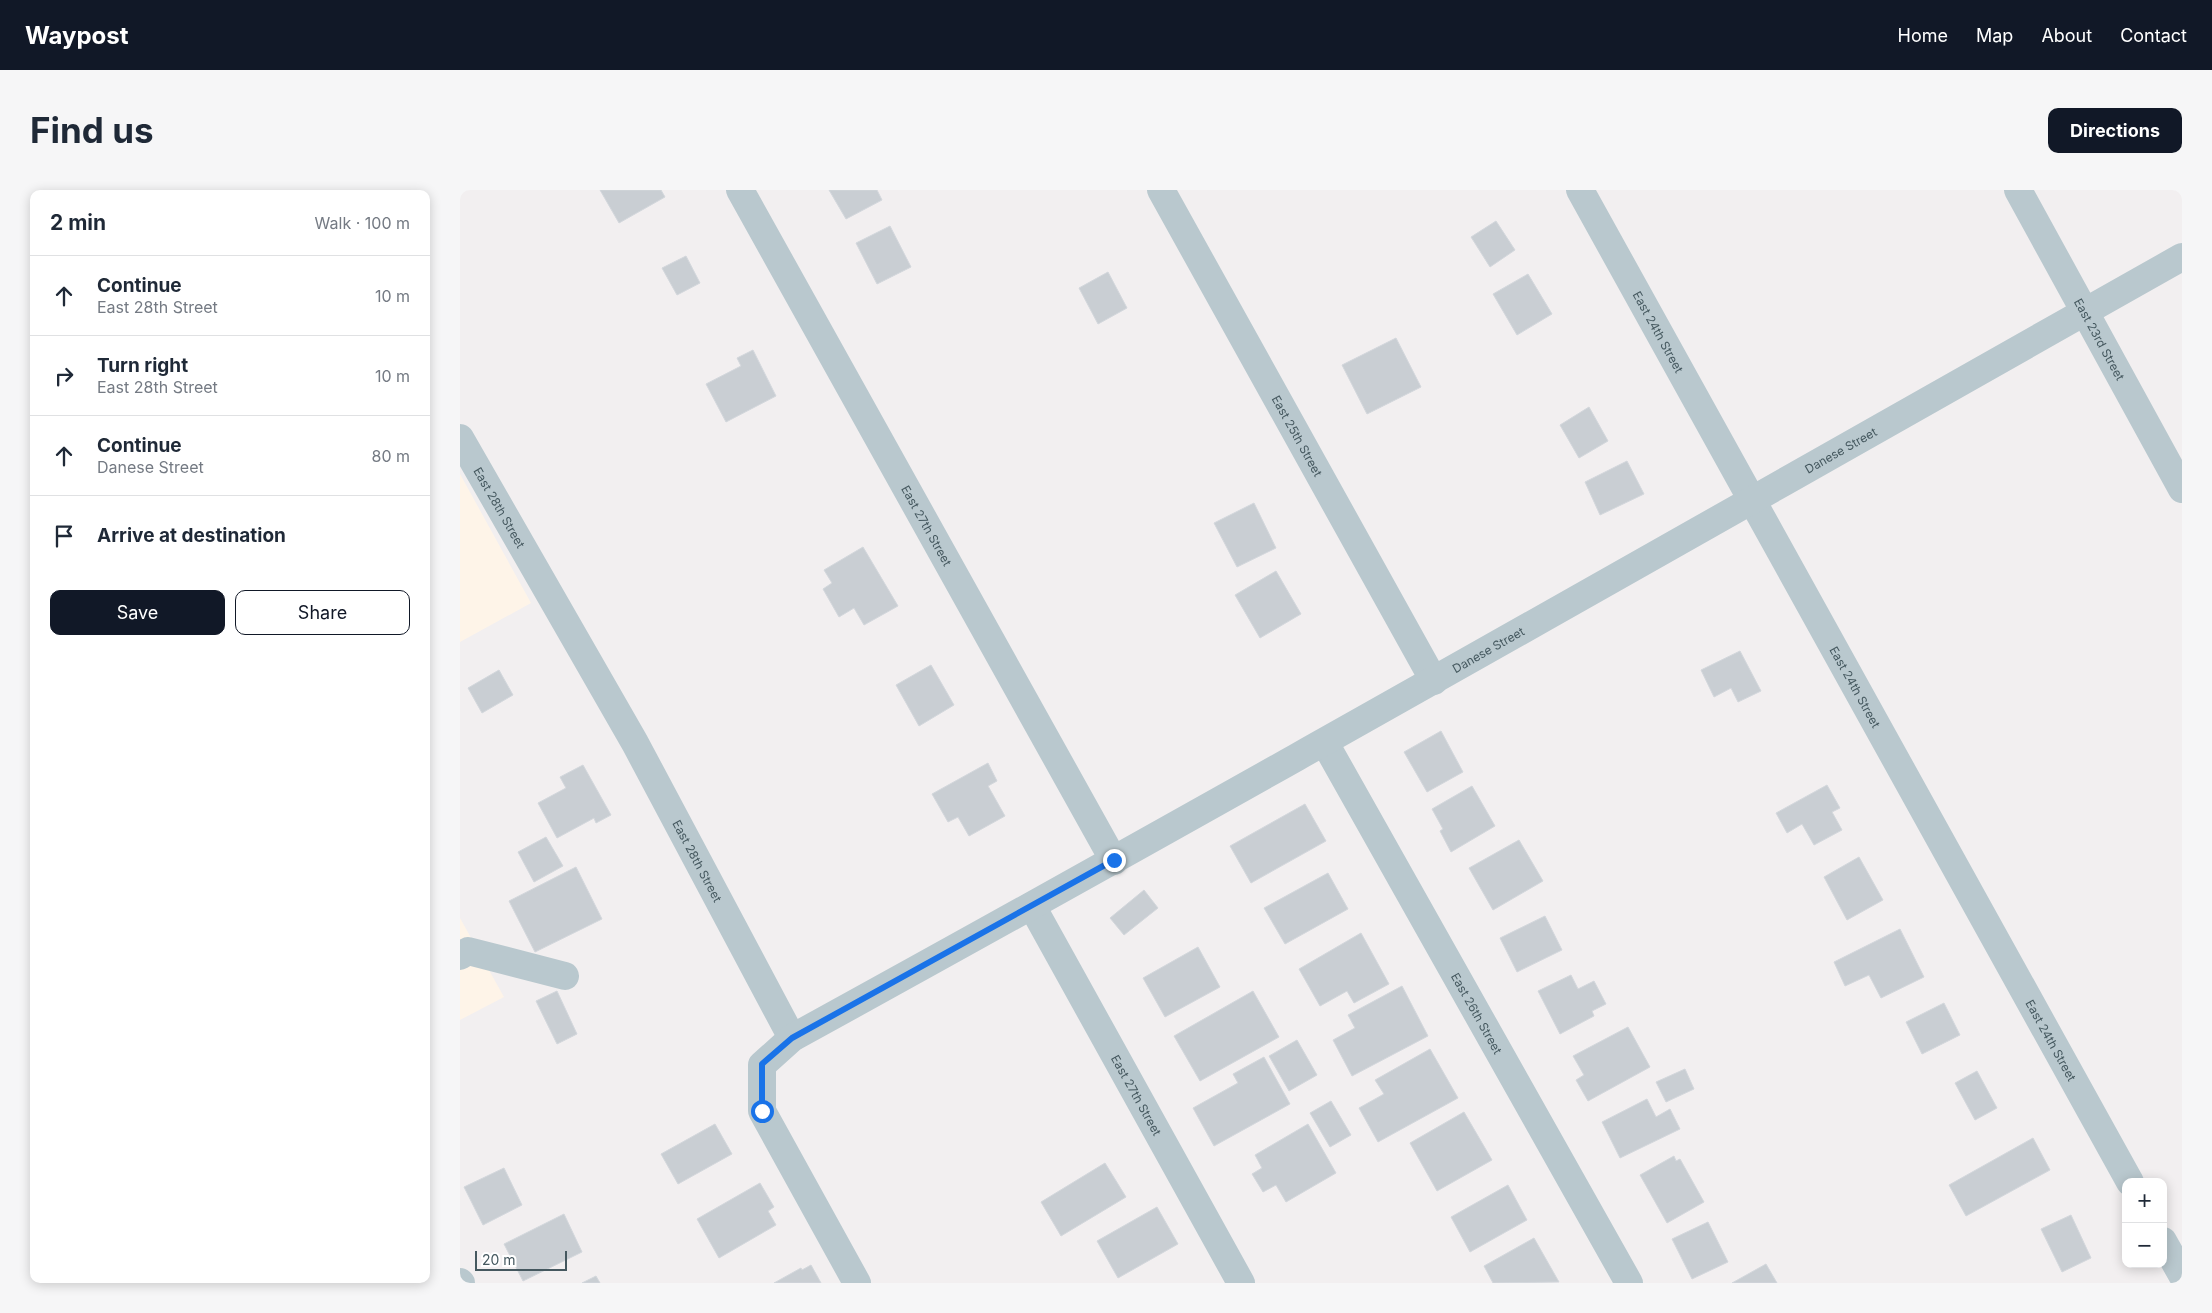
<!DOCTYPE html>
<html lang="en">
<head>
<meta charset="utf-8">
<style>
	:root { --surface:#fff; --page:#f6f6f7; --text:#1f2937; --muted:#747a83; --line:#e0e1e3; --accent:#111827 }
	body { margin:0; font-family:Inter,sans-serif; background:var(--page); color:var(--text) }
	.controls { position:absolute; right:15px; bottom:15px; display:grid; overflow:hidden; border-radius:10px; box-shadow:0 2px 12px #0003 }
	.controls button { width:45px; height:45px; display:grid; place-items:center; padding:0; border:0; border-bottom:1px solid var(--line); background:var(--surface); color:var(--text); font:25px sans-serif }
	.scale { position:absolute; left:15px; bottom:12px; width:92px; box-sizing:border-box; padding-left:5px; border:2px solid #45585f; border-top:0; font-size:14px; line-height:18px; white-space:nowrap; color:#45585f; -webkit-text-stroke:4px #fff; paint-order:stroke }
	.stop { position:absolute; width:15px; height:15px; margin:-11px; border:4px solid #1a73e8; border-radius:50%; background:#fff }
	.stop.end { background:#1a73e8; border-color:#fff; box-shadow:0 1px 5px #0008 }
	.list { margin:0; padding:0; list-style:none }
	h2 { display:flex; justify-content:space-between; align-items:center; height:65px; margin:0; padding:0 20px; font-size:21px }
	h2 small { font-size:16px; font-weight:400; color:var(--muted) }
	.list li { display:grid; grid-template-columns:32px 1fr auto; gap:15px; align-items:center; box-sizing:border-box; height:80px; padding:0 20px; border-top:1px solid var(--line) }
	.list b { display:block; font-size:19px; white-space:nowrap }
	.list p { margin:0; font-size:16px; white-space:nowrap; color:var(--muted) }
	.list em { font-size:16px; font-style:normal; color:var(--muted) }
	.actions { display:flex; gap:10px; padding:15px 20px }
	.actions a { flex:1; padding:11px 0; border:1px solid var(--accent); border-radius:10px; text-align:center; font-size:18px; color:var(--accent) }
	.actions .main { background:var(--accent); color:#fff }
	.icon { flex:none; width:28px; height:28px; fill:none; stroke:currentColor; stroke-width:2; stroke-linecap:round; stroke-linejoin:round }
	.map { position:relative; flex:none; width:1722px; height:1093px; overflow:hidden; border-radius:10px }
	header { display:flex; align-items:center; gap:30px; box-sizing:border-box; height:70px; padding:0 25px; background:var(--accent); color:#fff }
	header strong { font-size:24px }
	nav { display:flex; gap:28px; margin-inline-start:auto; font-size:18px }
	.intro { display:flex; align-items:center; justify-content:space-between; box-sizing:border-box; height:120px; padding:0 30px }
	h1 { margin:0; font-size:35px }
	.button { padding:12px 22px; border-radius:10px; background:var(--accent); color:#fff; font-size:18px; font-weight:700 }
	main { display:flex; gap:30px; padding:0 30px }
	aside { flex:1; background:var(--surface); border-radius:10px; box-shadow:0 2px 12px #0003 }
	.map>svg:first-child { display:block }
</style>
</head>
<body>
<header>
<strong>Waypost</strong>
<nav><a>Home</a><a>Map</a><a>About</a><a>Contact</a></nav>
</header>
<div class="intro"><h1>Find us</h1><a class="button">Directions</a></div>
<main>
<aside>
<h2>2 min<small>Walk · 100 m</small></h2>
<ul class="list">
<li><svg class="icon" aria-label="ahead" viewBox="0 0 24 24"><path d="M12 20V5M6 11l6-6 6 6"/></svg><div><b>Continue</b><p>East 28th Street</p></div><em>10 m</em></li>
<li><svg class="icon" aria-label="right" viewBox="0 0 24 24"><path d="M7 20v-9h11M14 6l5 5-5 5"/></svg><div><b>Turn right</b><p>East 28th Street</p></div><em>10 m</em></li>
<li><svg class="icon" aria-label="ahead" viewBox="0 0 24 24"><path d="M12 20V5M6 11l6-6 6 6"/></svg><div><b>Continue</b><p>Danese Street</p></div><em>80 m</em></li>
<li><svg class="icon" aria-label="arrive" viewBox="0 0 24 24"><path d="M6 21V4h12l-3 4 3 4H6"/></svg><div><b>Arrive at destination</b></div></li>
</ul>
<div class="actions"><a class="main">Save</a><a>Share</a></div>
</aside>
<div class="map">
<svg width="1722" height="1093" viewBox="0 0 1722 1093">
	<rect width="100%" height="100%" fill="#f2eff0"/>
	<!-- commercial -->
	<g fill="#fef4e8">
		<path d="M0 284 71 413 0 452Z"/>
		<path d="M0 728 44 807 0 830Z"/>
	</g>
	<!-- building -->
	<g fill="#c9ced3" stroke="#d3d7dc">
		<path d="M140 0H201L205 7 159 33Z"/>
		<path d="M369 0H417L422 10 386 29Z"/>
		<path d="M1036 31 1055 60 1030 77 1011 47Z"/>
		<path d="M430 36 451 77 417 94 396 53Z"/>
		<path d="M226 66 240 93 217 105 202 78Z"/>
		<path d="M648 82 667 118 638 134 619 98Z"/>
		<path d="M1068 84 1092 124 1057 145 1033 104Z"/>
		<path d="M936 148 961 197 907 224 882 175Z"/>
		<path d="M293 160 316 206 266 232 246 194 281 176 277 168Z"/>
		<path d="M1129 217 1148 251 1119 268 1100 235Z"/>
		<path d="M1167 271 1184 304 1140 325 1125 292Z"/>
		<path d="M794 313 816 358 777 377 754 333Z"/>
		<path d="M403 357 438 416 404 435 394 418 379 427 363 399 372 393 364 380Z"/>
		<path d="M816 381 841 424 800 448 775 405Z"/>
		<path d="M1280 461 1301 501 1278 512 1271 498 1254 507 1241 480Z"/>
		<path d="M471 475 494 515 459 536 436 495Z"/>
		<path d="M39 480 53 505 22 523 8 498Z"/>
		<path d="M981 541 1003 582 967 602 944 562Z"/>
		<path d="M528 573 537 591 528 596 545 626 509 646 498 627 488 632 472 604Z"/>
		<path d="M123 575 151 625 136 633 134 628 97 648 78 613 106 598 100 587Z"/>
		<path d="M1367 595 1380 618 1372 622 1382 640 1354 655 1342 634 1327 643 1316 623Z"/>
		<path d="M1012 596 1035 636 991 662 980 641 983 639 972 619Z"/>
		<path d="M845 614 866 651 791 693 770 656Z"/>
		<path d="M86 647 103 676 74 692 58 662Z"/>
		<path d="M1059 650 1083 691 1033 720 1009 678Z"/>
		<path d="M1399 667 1423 710 1387 730 1364 687Z"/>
		<path d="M116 677 142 729 75 762 49 711Z"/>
		<path d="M868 683 888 719 825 754 804 718Z"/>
		<path d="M684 700 698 718 664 745 650 728Z"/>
		<path d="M1085 726 1102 760 1057 782 1040 748Z"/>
		<path d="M1440 739 1464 787 1421 808 1409 785 1385 796 1374 772Z"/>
		<path d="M901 743 929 794 894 813 887 801 860 816 839 779Z"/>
		<path d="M738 757 760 797 705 827 683 788Z"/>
		<path d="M1111 785 1118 799 1134 791 1146 814 1132 821 1134 826 1100 844 1078 801Z"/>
		<path d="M942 796 968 846 892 886 873 850 895 838 888 825Z"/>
		<path d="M97 801 117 844 97 854 76 811Z"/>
		<path d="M793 801 819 847 740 891 714 846Z"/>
		<path d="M1484 813 1500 845 1462 864 1446 832Z"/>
		<path d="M1168 837 1190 877 1128 911 1116 890 1124 885 1113 866Z"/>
		<path d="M837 850 857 885 829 901 809 866Z"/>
		<path d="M970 859 998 908 918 952 899 918 924 904 915 890Z"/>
		<path d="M804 867 830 914 754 956 733 918 778 893 773 884Z"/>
		<path d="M1225 879 1234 899 1206 912 1196 892Z"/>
		<path d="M1517 881 1537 918 1515 930 1495 893Z"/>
		<path d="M1187 909 1196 927 1210 919 1220 939 1160 968 1142 932Z"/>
		<path d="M871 911 891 945 870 957 850 923Z"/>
		<path d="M1004 922 1032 970 977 1001 950 953Z"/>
		<path d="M255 934 272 964 218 994 201 964Z"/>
		<path d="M848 934 876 983 826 1012 816 995 803 1002 792 984 802 978 795 965Z"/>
		<path d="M1573 948 1590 980 1506 1026 1489 995Z"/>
		<path d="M1214 966 1216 971 1220 969 1244 1012 1207 1033 1180 985Z"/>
		<path d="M645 973 666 1007 601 1046 581 1012Z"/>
		<path d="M44 978 62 1015 23 1035 4 997Z"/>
		<path d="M300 993 314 1017 308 1021 316 1035 259 1068 237 1029Z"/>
		<path d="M1048 995 1067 1030 1010 1062 991 1027Z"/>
		<path d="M697 1017 718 1054 658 1088 637 1051Z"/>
		<path d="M104 1024 122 1062 63 1091 44 1054Z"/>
		<path d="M1611 1025 1631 1068 1602 1082 1581 1039Z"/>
		<path d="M1248 1032 1268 1072 1232 1089 1212 1049Z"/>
		<path d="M1074 1048 1099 1092 1033 1093 1024 1076Z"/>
		<path d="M1306 1074 1317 1093H1272Z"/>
		<path d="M351 1075 361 1093H314L341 1078 342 1080Z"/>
		<path d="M136 1086 140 1093H122Z"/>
	</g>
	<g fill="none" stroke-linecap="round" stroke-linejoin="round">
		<!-- minor -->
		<g stroke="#b9c8ce" stroke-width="28">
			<path id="s1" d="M280 0 654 671"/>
			<path id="s2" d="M701 0 974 491"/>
			<path id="s3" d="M1120 0 1670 992"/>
			<path id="s4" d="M1558 0 1722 299"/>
			<path id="s5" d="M0 248 175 553 332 848"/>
			<path id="s6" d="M865 553 1169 1093"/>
			<path id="s7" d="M572 716 781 1093"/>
			<path d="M0 766 8 761 105 786"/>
			<path d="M1703 1051 1722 1085"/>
			<path d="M0 1092 1 1093"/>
			<path id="s8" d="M397 1093 302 921V875L332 848C798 592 1259 328 1722 67"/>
		</g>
	</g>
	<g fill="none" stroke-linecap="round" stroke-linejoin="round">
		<!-- route -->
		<path stroke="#1a73e8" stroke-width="6" d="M302 921V874L332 848 654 670"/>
	</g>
	<g text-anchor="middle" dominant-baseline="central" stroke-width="4" stroke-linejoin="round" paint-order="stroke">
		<!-- street labels -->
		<g font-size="12" fill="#45585f" stroke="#fff">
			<text stroke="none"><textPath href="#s3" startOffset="162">East 24th Street</textPath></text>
			<text stroke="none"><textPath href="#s4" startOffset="170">East 23rd Street</textPath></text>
			<text stroke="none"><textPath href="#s2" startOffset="281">East 25th Street</textPath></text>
			<text stroke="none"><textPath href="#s8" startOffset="1485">Danese Street</textPath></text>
			<text stroke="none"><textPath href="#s5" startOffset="80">East 28th Street</textPath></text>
			<text stroke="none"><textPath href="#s1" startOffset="384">East 27th Street</textPath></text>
			<text stroke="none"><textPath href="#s8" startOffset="1080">Danese Street</textPath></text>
			<text stroke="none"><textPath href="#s3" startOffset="568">East 24th Street</textPath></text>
			<text stroke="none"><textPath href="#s5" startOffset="485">East 28th Street</textPath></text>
			<text stroke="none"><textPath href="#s6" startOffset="310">East 26th Street</textPath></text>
			<text stroke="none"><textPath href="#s3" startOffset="972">East 24th Street</textPath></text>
			<text stroke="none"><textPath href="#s7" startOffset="216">East 27th Street</textPath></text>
		</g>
	</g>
</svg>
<div class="controls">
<button>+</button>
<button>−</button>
</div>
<div class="scale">20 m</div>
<div class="stop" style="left:302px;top:921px"></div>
<div class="stop end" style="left:654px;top:670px"></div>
</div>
</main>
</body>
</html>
